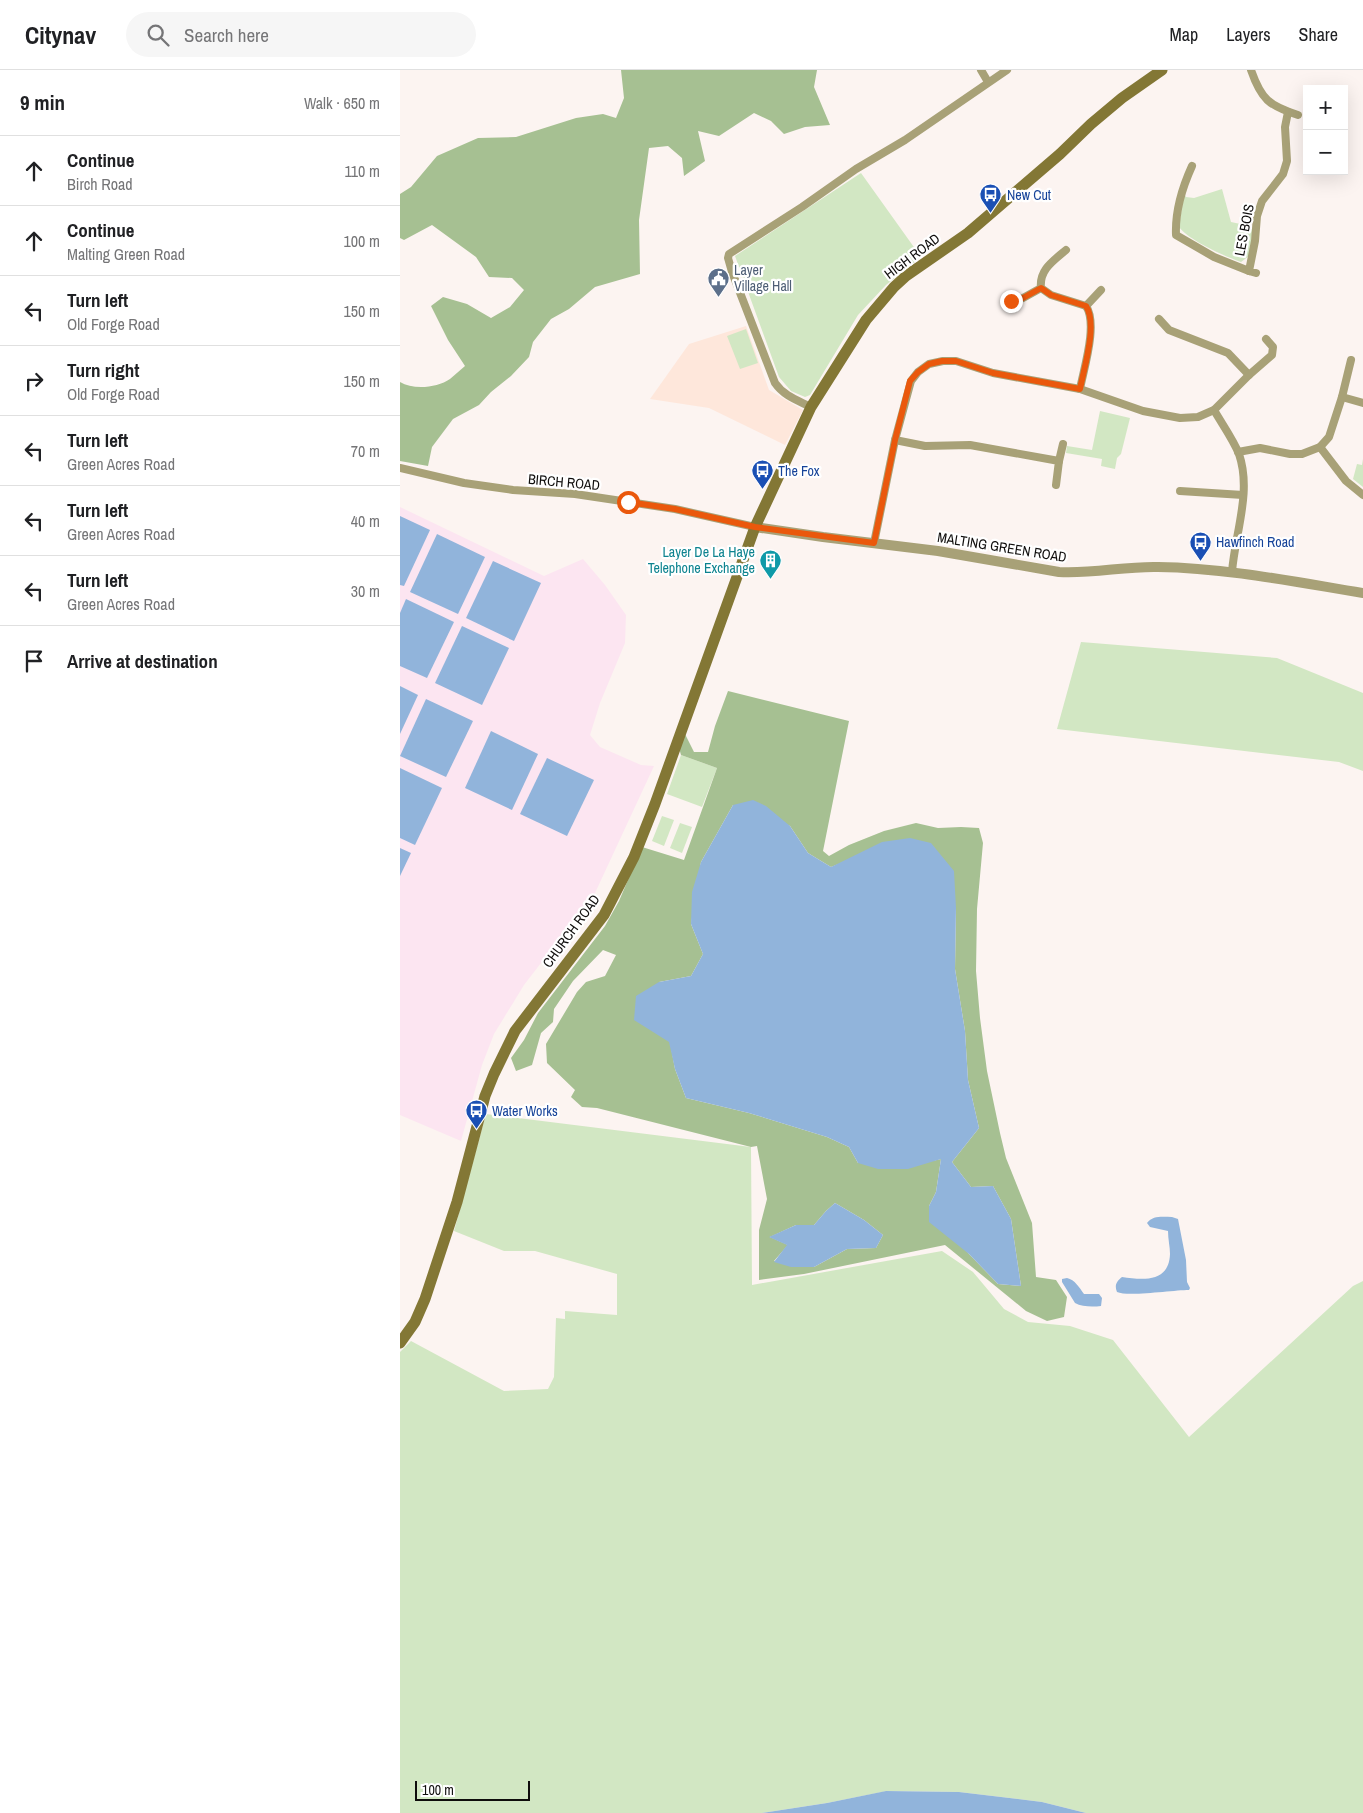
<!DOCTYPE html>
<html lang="en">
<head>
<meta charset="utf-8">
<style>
	:root { --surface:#fff; --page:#f6f6f6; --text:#202124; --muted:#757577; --line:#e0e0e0 }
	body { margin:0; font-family:"Archivo Narrow",sans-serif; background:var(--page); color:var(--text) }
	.controls { position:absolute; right:15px; top:15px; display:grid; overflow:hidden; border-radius:0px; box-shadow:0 5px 20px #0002 }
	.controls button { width:45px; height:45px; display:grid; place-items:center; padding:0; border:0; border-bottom:1px solid var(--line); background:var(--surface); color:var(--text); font:25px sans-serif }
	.scale { position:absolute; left:15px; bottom:12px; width:115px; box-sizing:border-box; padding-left:5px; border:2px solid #0f0d0c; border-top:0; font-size:14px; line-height:18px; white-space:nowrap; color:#0f0d0c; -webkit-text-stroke:4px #fff; paint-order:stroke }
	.stop { position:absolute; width:15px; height:15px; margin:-11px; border:4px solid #ea580c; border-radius:50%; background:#fff }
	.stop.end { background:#ea580c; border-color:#fff; box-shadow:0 1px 5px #0008 }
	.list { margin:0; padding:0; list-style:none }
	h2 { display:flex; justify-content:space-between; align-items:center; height:65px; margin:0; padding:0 20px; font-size:21px }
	h2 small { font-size:16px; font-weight:400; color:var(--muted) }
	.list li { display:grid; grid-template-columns:32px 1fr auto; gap:15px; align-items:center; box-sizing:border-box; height:70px; padding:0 20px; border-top:1px solid var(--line) }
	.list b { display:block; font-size:19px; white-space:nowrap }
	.list p { margin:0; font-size:16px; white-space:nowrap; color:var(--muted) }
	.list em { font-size:16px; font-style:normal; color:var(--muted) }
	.icon { flex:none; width:28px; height:28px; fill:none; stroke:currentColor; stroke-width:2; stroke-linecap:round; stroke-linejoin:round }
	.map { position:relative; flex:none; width:963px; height:1743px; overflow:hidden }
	header { display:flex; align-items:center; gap:30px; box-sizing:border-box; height:70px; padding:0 25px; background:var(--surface); border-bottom:1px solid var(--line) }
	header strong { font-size:24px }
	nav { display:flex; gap:28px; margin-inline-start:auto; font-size:18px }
	.search { width:350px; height:45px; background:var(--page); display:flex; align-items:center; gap:12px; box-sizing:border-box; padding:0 18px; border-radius:28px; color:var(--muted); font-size:19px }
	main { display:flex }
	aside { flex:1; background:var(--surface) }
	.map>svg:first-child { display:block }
</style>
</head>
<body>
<header>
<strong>Citynav</strong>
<div class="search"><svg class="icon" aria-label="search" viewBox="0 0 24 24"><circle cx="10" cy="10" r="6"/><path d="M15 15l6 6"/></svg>Search here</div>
<nav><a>Map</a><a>Layers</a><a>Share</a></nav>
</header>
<main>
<aside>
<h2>9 min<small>Walk · 650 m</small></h2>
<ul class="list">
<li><svg class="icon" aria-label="ahead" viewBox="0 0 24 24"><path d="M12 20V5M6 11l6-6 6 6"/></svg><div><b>Continue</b><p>Birch Road</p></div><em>110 m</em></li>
<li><svg class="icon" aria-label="ahead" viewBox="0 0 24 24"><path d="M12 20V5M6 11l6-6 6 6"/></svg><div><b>Continue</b><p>Malting Green Road</p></div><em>100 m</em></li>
<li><svg class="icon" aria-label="left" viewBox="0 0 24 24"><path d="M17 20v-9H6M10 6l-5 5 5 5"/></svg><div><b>Turn left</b><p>Old Forge Road</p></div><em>150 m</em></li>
<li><svg class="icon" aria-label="right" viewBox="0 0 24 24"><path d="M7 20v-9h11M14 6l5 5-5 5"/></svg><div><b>Turn right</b><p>Old Forge Road</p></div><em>150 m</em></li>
<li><svg class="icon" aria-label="left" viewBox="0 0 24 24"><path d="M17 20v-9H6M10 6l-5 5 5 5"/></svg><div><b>Turn left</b><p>Green Acres Road</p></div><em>70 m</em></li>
<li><svg class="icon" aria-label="left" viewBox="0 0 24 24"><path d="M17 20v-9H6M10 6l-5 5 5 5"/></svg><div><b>Turn left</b><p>Green Acres Road</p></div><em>40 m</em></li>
<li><svg class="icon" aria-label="left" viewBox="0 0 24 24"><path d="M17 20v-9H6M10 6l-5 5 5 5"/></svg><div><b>Turn left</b><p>Green Acres Road</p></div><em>30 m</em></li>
<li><svg class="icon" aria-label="arrive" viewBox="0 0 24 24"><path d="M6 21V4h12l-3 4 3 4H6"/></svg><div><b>Arrive at destination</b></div></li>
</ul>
</aside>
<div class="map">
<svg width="963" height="1743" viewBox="0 0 963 1743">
	<rect width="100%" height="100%" fill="#fcf4f1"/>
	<!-- industrial -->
	<path fill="#fce5f1" d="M0 437 144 506 183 489 205 515 226 545 225 573 200 633 190 665 200 677 241 695 254 696 195 823 124 915 94 964 82 995 61 1071 0 1045Z"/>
	<!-- education -->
	<path fill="#fee7db" d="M346 256 369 320 403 340 385 375 309 338 250 329 289 274Z"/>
	<!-- green -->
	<g fill="#d2e7c3">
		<path d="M461 103 521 187 486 215 458 245 410 325 405 327 391 321 379 307 335 186Z"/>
		<path d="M822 119 831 152 850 156 851 159H853L849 186 841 192C824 186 790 171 779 157L784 124 786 127 794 128Z"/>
		<path d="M346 259 358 293 340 299 327 266Z"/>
		<path d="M700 341 730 348 721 384 717 388 715 399 701 396 702 389 666 383 667 376 692 380Z"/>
		<path d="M963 389V417L953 409 957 394 962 395Z"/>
		<path d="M681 572 877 588 963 623V701L939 692 657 659Z"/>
		<path d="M281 685 317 698 302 737 267 724Z"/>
		<path d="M262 746 274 750 264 776 252 771Z"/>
		<path d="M280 753 292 757 282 783 270 778Z"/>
		<path d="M86 1044 351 1077 352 1215 542 1181 573 1202 604 1239 628 1252 670 1256 713 1270 789 1367 953 1216 963 1211V1743H686L642 1732 559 1722 487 1721 427 1733 362 1743H0V1282L11 1271 104 1321 148 1319 154 1307 156 1248 165 1249V1241L217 1245V1204L135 1181H104L54 1161Z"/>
	</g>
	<!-- forest -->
	<g fill="#a6c092" fill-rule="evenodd">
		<path d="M221 0H417L414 17 430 55 405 57 384 64 371 51 354 43 319 66 298 61 305 91 284 106 282 88 268 76 249 78 239 150 240 204 195 217 169 239 151 249 133 272 129 287 111 306 91 322 79 335 53 349 32 377 28 396 0 391V312C13 320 37 318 50 309 55 305 60 300 65 296L48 270 31 236 43 227 67 234 91 248 110 237 124 220 112 208 89 207 76 187 32 155 4 170 0 168V124L11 117 37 86 78 68 116 67 176 48 203 44 216 48 224 28Z"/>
		<path d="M328 621 449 651 423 781 429 786 449 775 484 761 516 753 538 758 561 757 579 758 583 773 577 839 576 901 580 948 587 1001 600 1063 606 1088 632 1153 636 1207 656 1210 667 1227 664 1247 647 1251 626 1241 545 1175 404 1204 359 1210V1160L367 1129 357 1076 351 1077 197 1038 182 1037 171 1027 175 1020 147 993 146 974 177 922 186 912 205 906 216 885 203 880 173 911 154 939 153 952 141 963 132 995 116 1001 111 988 124 970 138 943 205 856 219 831 242 777 284 790 317 698 281 685 279 678 285 664 294 682H308L315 656ZM333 735 390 756 408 783 431 797 449 790 556 838 555 899 565 961 568 1010 579 1058 552 1092 571 1117 593 1116 611 1149 621 1216 598 1214 569 1184 529 1136 536 1122 541 1089 532 1091 458 1093 449 1077 427 1067 349 1043 286 1028 275 999 259 912 291 906 303 884 291 854 301 792ZM435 1133 464 1150 483 1165 476 1178 447 1179 414 1197 374 1191 388 1175 370 1167 396 1155H414L426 1141Z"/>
	</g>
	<!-- water -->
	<g fill="#91b4db">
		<path d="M0 446 30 460 4 516 0 515Z"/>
		<path d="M37 464 85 487 58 544 10 522Z"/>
		<path d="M93 491 141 513 114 571 66 548Z"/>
		<path d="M6 529 54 552 27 608 0 596V543Z"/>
		<path d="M62 556 109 578 82 635 35 613Z"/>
		<path d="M0 616 18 625 0 664Z"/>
		<path d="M26 629 73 651 46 707 0 686Z"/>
		<path d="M91 661 138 684 112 740 65 718Z"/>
		<path d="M147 688 194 710 167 766 120 744Z"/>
		<path d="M0 698 42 718 15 775 0 768Z"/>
		<path d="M353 730 366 736 390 756 408 783 431 797 482 772 510 768 531 773 554 801 556 838 555 899 565 961 568 1010 579 1058 552 1092 571 1117 593 1116 611 1149 621 1216 598 1214 569 1184 529 1152V1136L536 1122 541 1089 508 1099H478L458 1093 449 1077 427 1067 349 1043 286 1028 275 999 269 972 234 950 236 926 259 912 291 906 303 884 291 854 292 822 301 792 333 735Z"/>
		<path d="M0 778 11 783 0 806Z"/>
		<path d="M435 1133 464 1150 483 1165 476 1178 447 1179 414 1197H391L374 1192 387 1175 369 1167 396 1155H414L426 1141Z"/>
		<path d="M772 1147 778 1149 786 1190 787 1212 790 1218 789 1220C773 1220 728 1227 717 1222 714 1215 717 1211 722 1207 743 1210 769 1213 770 1184 770 1177 768 1169 768 1161L750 1157 747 1153C753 1145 763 1147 772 1147Z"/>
		<path d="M667 1208C675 1210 679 1217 684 1224H699L702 1228 701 1236C693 1237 682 1237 675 1233L662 1212V1209Z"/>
		<path d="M486 1721 559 1722 642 1732 686 1743H362L427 1733Z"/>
	</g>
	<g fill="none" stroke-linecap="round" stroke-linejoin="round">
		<!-- minor -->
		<g stroke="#a8a177" stroke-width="8">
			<path d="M581 0 588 12"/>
			<path d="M851 0C861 29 869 36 898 45"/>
			<path d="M792 96C782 118 775 141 776 165L814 187 849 201"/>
			<path d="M666 180C653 191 639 200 641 218L651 225 686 236C698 254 684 298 680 319"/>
			<path d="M856 203 849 201 855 171 857 146 862 131 883 104 887 91 885 57 888 42"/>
			<path d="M611 231 623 228 641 218"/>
			<path d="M686 236 701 220"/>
			<path d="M759 249 769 260 828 283 849 305"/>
			<path d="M942 327 963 333"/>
			<path d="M411 337C397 330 384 326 375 313L332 202 328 188 329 184 402 137 456 99 505 70 607 0"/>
			<path d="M814 340C822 354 833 369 839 384 852 422 835 463 832 502"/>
			<path d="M495 370 525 376 570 375 659 391 656 415"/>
			<path d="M920 377 946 411 963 425"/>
			<path d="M838 382 860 378 890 384H902L920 377 929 367 942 327 951 290"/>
			<path d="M659 391 663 374"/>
			<path d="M0 398 64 413 113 420 175 424 275 439 355 457"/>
			<path d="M780 421 843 425"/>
			<path d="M474 473 495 370 511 311 518 302 529 294 543 291H556L593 303 680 319 743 341 780 348 798 347 814 340 849 305 872 285 873 277 866 269"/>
		</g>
		<!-- tertiary -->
		<path stroke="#a8a177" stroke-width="10" d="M355 457 423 467 538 481 659 502C693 504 725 496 758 497 827 498 895 512 963 523"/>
		<!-- secondary -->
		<path stroke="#837735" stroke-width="11" d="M0 1273 15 1252 25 1229 57 1132 85 1026 94 1004 115 961 204 845 234 787 255 734 355 457 411 337 466 250 494 217 506 206 568 163 660 84 691 54 722 28 762 0"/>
	</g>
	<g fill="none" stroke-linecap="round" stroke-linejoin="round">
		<!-- route -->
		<path stroke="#ea580c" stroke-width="6" d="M228 432 275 439 355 457 474 473 495 370 510 311 518 302 529 294 542 291H556L593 303 680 319C684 298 698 254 686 236L651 225 641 218 623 228 611 231"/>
	</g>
	<!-- icons -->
	<defs>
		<symbol id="bus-pin" viewBox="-11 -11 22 30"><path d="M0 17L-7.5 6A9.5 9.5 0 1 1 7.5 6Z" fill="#1a4fb4" stroke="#fff"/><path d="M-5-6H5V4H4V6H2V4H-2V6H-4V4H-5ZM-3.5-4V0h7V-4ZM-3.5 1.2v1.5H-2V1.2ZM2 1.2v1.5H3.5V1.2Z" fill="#fff"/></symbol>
		<symbol id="civic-pin" viewBox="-11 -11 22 30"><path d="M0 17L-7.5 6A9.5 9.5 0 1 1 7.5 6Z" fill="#5c6f8a" stroke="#fff"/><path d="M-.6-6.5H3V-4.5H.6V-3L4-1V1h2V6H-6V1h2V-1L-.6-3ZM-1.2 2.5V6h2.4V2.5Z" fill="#fff"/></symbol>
		<symbol id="building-pin" viewBox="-11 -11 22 30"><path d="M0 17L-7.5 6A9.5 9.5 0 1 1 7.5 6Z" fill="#0f9aa8" stroke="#fff"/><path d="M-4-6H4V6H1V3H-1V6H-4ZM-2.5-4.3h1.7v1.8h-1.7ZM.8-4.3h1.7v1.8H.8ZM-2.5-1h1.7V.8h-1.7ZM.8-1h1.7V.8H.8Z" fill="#fff"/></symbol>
	</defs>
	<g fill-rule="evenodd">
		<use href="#bus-pin" x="578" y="112" width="25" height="34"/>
		<use href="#civic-pin" x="306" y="196" width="25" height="34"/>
		<use href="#bus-pin" x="350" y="388" width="25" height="34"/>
		<use href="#bus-pin" x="788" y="460" width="25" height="34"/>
		<use href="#building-pin" x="358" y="478" width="25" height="34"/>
		<use href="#bus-pin" x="64" y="1028" width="25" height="34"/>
	</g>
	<g text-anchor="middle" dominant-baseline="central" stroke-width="4.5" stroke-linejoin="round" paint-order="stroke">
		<!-- transit labels -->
		<g font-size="14" fill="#164399" stroke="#fff" text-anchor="start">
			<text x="607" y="125">New Cut</text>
			<text x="378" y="401">The Fox</text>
			<text x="816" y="472">Hawfinch Road</text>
			<text x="92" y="1041">Water Works</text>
		</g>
		<!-- street labels -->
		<g font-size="14" fill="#0f0d0c" stroke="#fff">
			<text transform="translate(844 160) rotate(-79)">LES BOIS</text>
			<text transform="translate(512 186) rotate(-37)">HIGH ROAD</text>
			<text transform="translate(164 412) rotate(5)">BIRCH ROAD</text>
			<text transform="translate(602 477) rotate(9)">MALTING GREEN ROAD</text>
			<text transform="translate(171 861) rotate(-54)">CHURCH ROAD</text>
		</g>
		<!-- service labels -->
		<g font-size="14" fill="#4e5e75" stroke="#fff" text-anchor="start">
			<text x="334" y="200">Layer<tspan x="334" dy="16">Village Hall</tspan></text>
		</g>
		<!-- culture labels -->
		<g font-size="14" fill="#0d838f" stroke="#fff" text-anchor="end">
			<text x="355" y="482">Layer De La Haye<tspan x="355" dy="16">Telephone Exchange</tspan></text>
		</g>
	</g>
</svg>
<div class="controls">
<button>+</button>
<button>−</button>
</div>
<div class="scale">100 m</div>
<div class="stop" style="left:228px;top:432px"></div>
<div class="stop end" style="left:611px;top:231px"></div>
</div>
</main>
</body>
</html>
